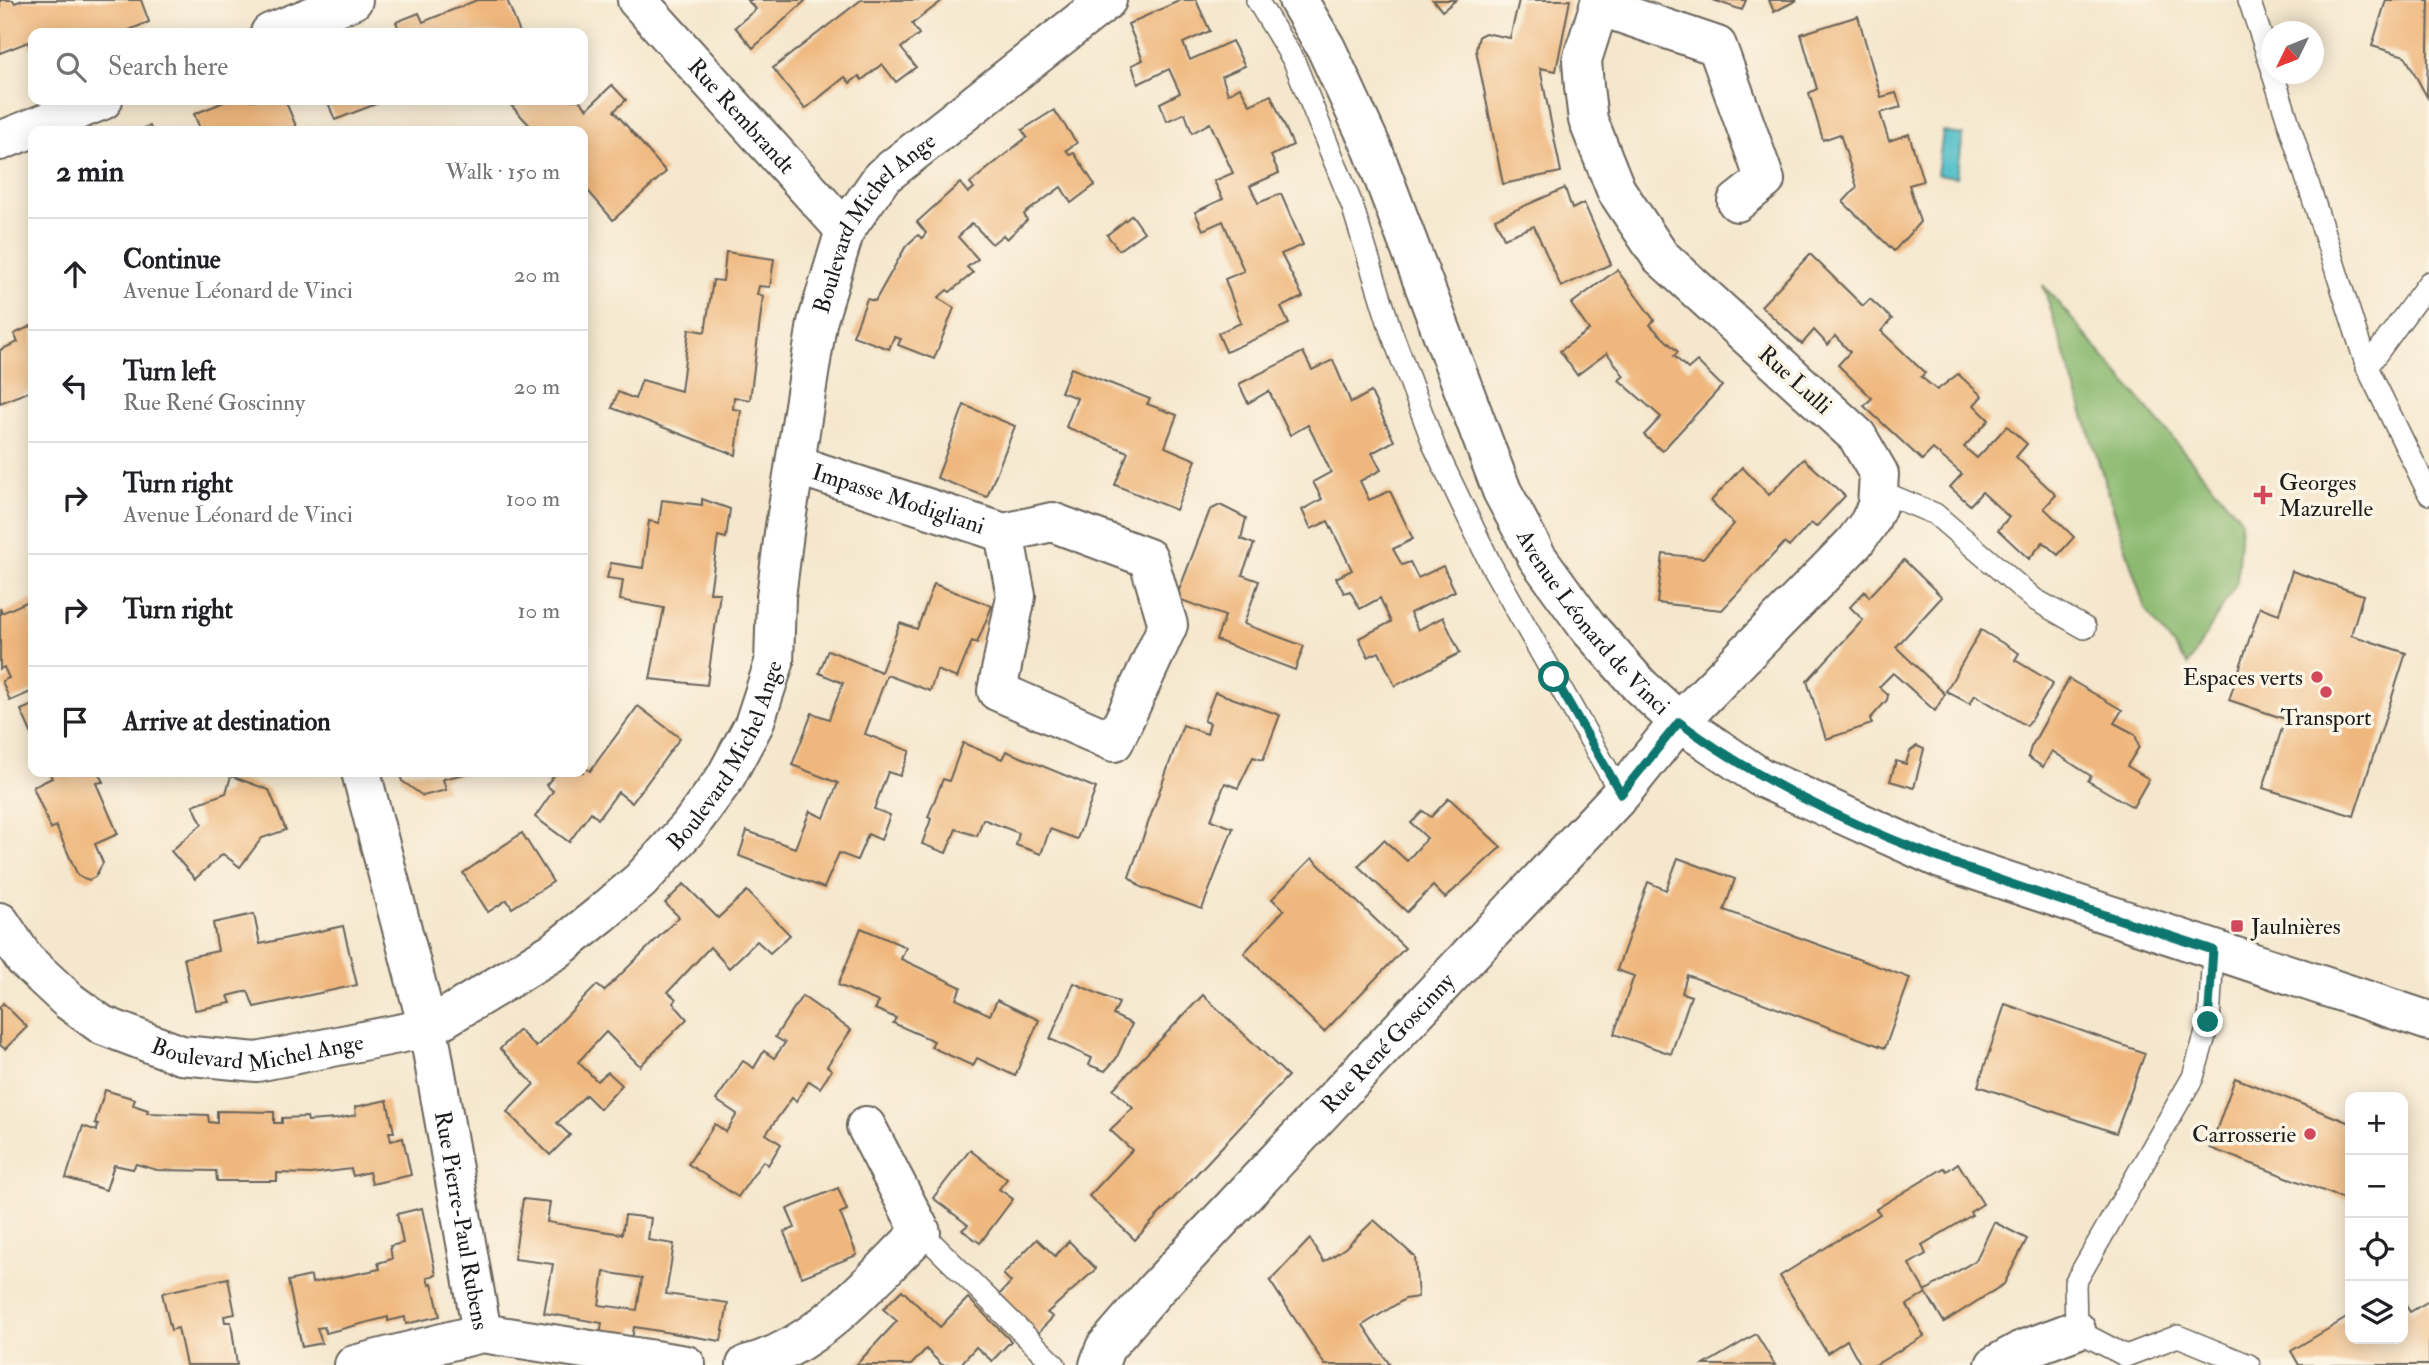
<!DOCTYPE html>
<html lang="en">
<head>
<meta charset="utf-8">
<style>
	:root { --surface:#fff; --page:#f2f2f2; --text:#202124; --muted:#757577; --line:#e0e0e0 }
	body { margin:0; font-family:"IM FELL Double Pica",serif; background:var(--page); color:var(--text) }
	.controls { position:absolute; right:21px; bottom:21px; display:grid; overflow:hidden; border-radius:14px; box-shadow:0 4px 18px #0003 }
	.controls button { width:63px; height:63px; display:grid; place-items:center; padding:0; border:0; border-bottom:2px solid var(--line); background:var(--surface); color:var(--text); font:35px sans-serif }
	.compass { position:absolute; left:2261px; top:21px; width:63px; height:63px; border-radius:50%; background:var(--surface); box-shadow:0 4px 18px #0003; rotate:227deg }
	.stop { position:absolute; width:21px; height:21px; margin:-16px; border:5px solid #0f766e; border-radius:50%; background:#fff }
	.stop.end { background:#0f766e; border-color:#fff; box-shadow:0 2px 7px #0008 }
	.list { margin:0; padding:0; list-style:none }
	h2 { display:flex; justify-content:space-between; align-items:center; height:91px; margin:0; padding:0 28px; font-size:30px }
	h2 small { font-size:23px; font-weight:400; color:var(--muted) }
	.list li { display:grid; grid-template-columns:46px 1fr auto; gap:21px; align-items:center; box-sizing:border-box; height:112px; padding:0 28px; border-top:2px solid var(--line) }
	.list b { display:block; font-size:26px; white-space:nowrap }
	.list p { margin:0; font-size:23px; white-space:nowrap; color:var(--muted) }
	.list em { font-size:23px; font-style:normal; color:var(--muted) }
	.icon { flex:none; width:38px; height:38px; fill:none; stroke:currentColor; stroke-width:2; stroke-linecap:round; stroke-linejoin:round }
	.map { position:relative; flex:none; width:2429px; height:1365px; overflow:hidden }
	.search { position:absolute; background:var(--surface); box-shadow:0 4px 18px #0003; left:28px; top:28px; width:560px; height:77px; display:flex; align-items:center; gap:18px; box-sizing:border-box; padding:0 24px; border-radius:14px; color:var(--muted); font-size:26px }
	.panel { position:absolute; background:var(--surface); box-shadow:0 4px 18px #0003; left:28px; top:126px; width:560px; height:651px; border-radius:14px }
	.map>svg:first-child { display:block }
</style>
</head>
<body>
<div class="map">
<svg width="2429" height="1365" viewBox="0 0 2429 1365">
	<rect width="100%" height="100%" fill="#fcf5e5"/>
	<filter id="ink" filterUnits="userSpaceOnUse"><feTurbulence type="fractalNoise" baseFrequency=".0143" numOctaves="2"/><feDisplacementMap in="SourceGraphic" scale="14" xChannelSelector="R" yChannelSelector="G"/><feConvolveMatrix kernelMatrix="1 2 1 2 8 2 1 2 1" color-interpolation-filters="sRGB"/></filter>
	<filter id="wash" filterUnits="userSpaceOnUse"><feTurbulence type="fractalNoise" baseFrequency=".00686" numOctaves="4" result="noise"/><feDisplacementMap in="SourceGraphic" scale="28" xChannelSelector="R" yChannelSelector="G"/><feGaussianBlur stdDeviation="1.57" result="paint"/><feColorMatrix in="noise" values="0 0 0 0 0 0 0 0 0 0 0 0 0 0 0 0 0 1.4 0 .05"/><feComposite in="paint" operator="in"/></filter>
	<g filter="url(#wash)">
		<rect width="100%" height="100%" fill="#f5e7ce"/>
		<!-- forest -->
		<path fill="#8dba72" stroke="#546b47" stroke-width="2" d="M2043 285 2241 519 2237 582 2188 665 2145 609Z"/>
		<!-- water -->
		<path fill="#51bec8" stroke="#366d72" stroke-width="2" d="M1943 132 1963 135 1957 177 1937 174Z"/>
		<g id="blocks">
			<!-- building -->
			<g fill="#efb77d" fill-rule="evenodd">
				<path d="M0 0H13L15 3 22 0H141L149 22 122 33H33V48L30 49 28 42 0 53Z"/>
				<path d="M477 0H507L520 33H389L399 29 396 22 419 13 423 22Z"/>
				<path d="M747 0H806L753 48 735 27 756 9Z"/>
				<path d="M861 0H943L912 24 919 34 901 48 916 67 896 82 882 64 862 80 859 76 850 83 845 77 805 109 773 68Z"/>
				<path d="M1181 0H1196L1210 31 1183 43 1190 60 1232 41 1245 66 1222 76 1228 94 1240 87 1250 105 1271 95 1293 145 1271 156 1279 173 1250 186 1258 203 1281 194 1303 245 1281 254 1303 297 1281 307 1289 324 1226 352 1218 333 1241 323 1225 279 1244 271 1223 221 1203 230 1195 212 1223 199 1214 181 1233 173 1210 123 1192 133 1185 113 1167 121 1160 103 1180 93 1169 69 1138 84 1132 65 1143 60 1128 24Z"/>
				<path d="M1433 0H1456L1442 11Z"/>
				<path d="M1519 0H1570L1556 71 1540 68 1561 172 1503 184 1476 50 1479 36 1485 33 1510 38Z"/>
				<path d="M1713 0H1746L1742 10Z"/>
				<path d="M1769 0H1797L1774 12Z"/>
				<path d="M2386 0H2429L2427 97 2405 56 2372 46Z"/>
				<path d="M1858 16 1881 97 1896 93 1901 107 1880 113 1889 141 1909 134 1923 181 1909 185 1920 222 1894 251 1843 202 1857 187 1840 134 1823 140 1809 93 1817 89 1801 34Z"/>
				<path d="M612 85 626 100 614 111 666 172 613 220 583 185V131H535L506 100H579L587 109Z"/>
				<path d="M229 100H285L296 126 284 131H201L194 114Z"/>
				<path d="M327 100H386L335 120Z"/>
				<path d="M1054 110 1077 143 1066 150 1070 155 1074 153 1095 185 1071 203 1061 187 1024 214 1027 220 1007 239 1003 235 992 244 972 223 958 237 978 259 967 267 973 273 950 292 947 290 938 298 954 308 934 359 898 345 901 339 894 337 889 349 853 336 867 299 875 301 906 246 918 235 922 238 926 233 917 222 960 183 968 193 974 188 970 183 1027 137 1022 130Z"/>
				<path d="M150 126 152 131H136Z"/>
				<path d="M1565 188 1572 209 1584 203 1611 264 1561 287 1534 226 1504 238 1495 219Z"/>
				<path d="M1132 215 1144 232 1119 250 1107 235Z"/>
				<path d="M726 252 774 259 770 287 759 286 757 294 763 296 750 400 734 397 733 409 741 410 736 455 612 408 618 392 635 399 642 380 681 391 689 329 705 332 713 280 723 281Z"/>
				<path d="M1810 254 1863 306 1870 299 1892 319 1881 331 1925 373 1921 377 1937 390 1958 374 1982 396 1974 405 1989 420 1964 447 1977 458 2007 426 2027 444 2016 457 2056 495 2044 508 2074 537 2058 555 2043 542 2029 559 1998 530 2009 517 1982 492 1970 505 1950 487 1962 474 1933 449 1922 460 1864 406 1872 398 1838 365 1850 352 1835 336 1828 345 1814 330 1802 344 1761 306Z"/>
				<path d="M1617 270 1654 320 1650 325 1678 352 1674 356 1688 369 1697 361 1722 386 1662 451 1644 435 1661 417 1619 380 1624 376 1607 353 1577 375 1560 351 1589 330 1571 304Z"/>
				<path d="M33 325V390L0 403V350L18 342 14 334Z"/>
				<path d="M1303 352 1312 370 1333 360 1351 403 1371 392 1394 441 1372 453 1381 470 1360 481 1369 500 1390 491 1413 539 1393 549 1402 565 1410 562 1418 578 1443 566 1455 591 1410 613 1418 630 1443 617 1460 653 1395 686 1379 652 1368 657 1359 638 1391 622 1380 598 1360 609 1350 591 1344 593 1336 578 1352 570 1328 521 1311 529 1302 510 1322 499 1313 482 1331 472 1308 425 1290 435 1269 391 1248 403 1239 384Z"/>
				<path d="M1071 368 1150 399 1147 404 1177 415 1165 447 1196 460 1176 510 1115 485 1128 452 1066 427 1077 398 1061 392Z"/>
				<path d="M964 405 1015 426 987 497 937 478Z"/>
				<path d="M1804 459 1845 496 1816 527 1811 523 1789 547 1784 543 1722 610 1657 603 1663 554 1703 558 1734 524 1711 501 1742 467 1769 495Z"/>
				<path d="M702 499 730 509 726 538 718 536 710 593H720L707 685 650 679 664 608 620 600 623 580 607 578 611 563 643 568 649 521 659 523 662 500 702 505Z"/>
				<path d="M1220 505 1246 518 1241 539 1254 544 1242 575 1259 581 1244 624 1304 646 1295 670 1216 640 1225 616 1176 598 1210 510Z"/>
				<path d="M1904 560 1942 597 1896 647 1945 694 1935 711 1893 673 1879 687 1888 695 1887 700 1870 719 1872 724 1826 739 1807 681 1863 620 1850 607 1865 591 1869 597Z"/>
				<path d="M2292 571 2363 595 2351 635 2406 653 2354 816 2263 788 2285 719 2229 700 2260 607 2279 614Z"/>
				<path d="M934 584 992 606 977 643 972 641 957 678 937 670 930 691 887 675 865 734 910 751 900 776 888 772 874 809 890 815 881 840 868 834 857 860 839 853 824 888 739 856 747 831 795 848 810 811 824 818 838 783 792 765 812 713 829 719 843 683 819 673 828 650 881 672 900 623 917 629Z"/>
				<path d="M33 599V691L10 701 2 681 9 678 4 667 0 669V608L2 613Z"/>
				<path d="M1981 630 2019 653 2015 660 2053 683 2027 726 1975 695 1970 704 1946 691Z"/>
				<path d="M2069 679 2122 710 2114 723 2135 734 2139 747 2127 766 2149 779 2133 807 2088 781 2091 776 2052 751 2043 767 2028 757 2031 747Z"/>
				<path d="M1215 692 1280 715 1263 760 1253 757 1238 788 1225 783 1211 820 1233 828 1202 909 1141 887 1129 877 1183 725 1207 734 1210 723 1204 721Z"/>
				<path d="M33 705V737L21 710Z"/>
				<path d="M638 706 680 738 632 803 618 792 598 819 591 812 569 842 535 817 553 791 546 785 557 772H583V766L590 771Z"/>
				<path d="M963 743 1002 759 1006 751 1096 788 1077 839 1050 829 1041 854 1016 845 1019 833 983 819 977 836 956 829 946 853 922 844 931 819 928 817 943 779 949 781Z"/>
				<path d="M1917 746 1924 749 1914 788 1890 781 1896 761 1906 764 1910 751Z"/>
				<path d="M49 772H98L103 782 96 783 118 834 95 844 103 863 95 877 89 880 78 876 56 826 51 829 33 787 52 778Z"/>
				<path d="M399 772H469V773L443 779 446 790 423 796 402 781Z"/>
				<path d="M231 776 269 790 286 830 262 838 240 867 223 854 195 879 171 851 202 824 193 805 226 793Z"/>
				<path d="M1449 798 1501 847 1445 898 1433 886 1407 912 1358 866 1384 840 1407 861 1427 838 1411 823 1423 811 1431 817Z"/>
				<path d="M522 833 553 882 512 908 507 900 488 912 463 873Z"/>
				<path d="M1312 858 1405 948 1324 1032 1244 953 1284 910 1272 899Z"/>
				<path d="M1678 858 1735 879 1724 910 1910 978 1885 1048 1687 975 1682 993 1691 996 1671 1054 1614 1034 1634 976 1617 970 1648 882 1666 890Z"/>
				<path d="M684 884 718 918 747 891 790 935 770 953 757 941 729 968 710 947 668 992 676 999 673 1003 687 1019 640 1066 606 1032 578 1062 597 1081 608 1072 622 1085 600 1109 586 1095 557 1123 570 1135 550 1155 507 1112 534 1084 500 1049 519 1030 536 1047 597 985 604 991 679 917 665 903Z"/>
				<path d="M254 914 260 944 343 926 357 985 254 1007 248 991 228 996 231 1003 195 1010 184 958 218 951 213 923Z"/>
				<path d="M861 928 906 947 901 959 961 987 956 999 990 1015 997 1000 1039 1020 1015 1076 977 1058 973 1066 931 1047 934 1041 893 1023 896 1018 875 1009 879 1002 838 985Z"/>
				<path d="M1074 983 1119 1003 1113 1015 1132 1024 1116 1059 1105 1071 1089 1065 1092 1058 1050 1039Z"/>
				<path d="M1203 995 1288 1076 1135 1240 1089 1196 1132 1150 1110 1130 1133 1108 1113 1089Z"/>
				<path d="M802 996 851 1030 827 1066 832 1070 820 1088 809 1081 796 1101 792 1098 766 1134 781 1144 768 1165 763 1161 738 1197 688 1164 715 1124 726 1132 737 1114 716 1100 743 1061 754 1068 764 1051 774 1058 785 1043 775 1037Z"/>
				<path d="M3 1003 27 1027 5 1049 0 1045V1007Z"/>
				<path d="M2005 1004 2145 1053 2116 1133 1978 1086Z"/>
				<path d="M2235 1078 2350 1123V1201L2210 1148Z"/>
				<path d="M105 1090 135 1099 133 1105 148 1110 147 1113 208 1115 209 1122 217 1123V1111L274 1112V1123H282V1118L307 1117 308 1121 336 1119 356 1115 355 1107 387 1100 394 1132H389L391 1141 403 1138 411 1175 372 1184 369 1172 353 1176 351 1169 311 1174 277 1173V1181H217L216 1171 157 1170 136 1164 133 1169 114 1165 106 1190 66 1178 83 1126 97 1131 98 1124 95 1123Z"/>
				<path d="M970 1150 1007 1179 999 1189 1013 1199 980 1243 962 1230 968 1225 933 1198Z"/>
				<path d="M1958 1163 1983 1204 1970 1212 1972 1215 1922 1245 1926 1254 1909 1264 1926 1293 1907 1305 1924 1336 1875 1365H1861L1847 1340 1827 1353 1780 1276 1880 1214 1876 1209 1944 1168 1947 1171Z"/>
				<path d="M838 1188 847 1210 840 1213 857 1255 802 1277 784 1232 795 1228 787 1209Z"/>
				<path d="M523 1199 550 1202 547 1222 622 1234 625 1215 651 1218 648 1240 674 1244 666 1294 728 1303 721 1341 634 1327 632 1340 600 1335 602 1323 544 1313 553 1264 514 1259ZM604 1272 642 1278 637 1310 599 1305Z"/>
				<path d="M422 1208 436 1275 427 1277 429 1285 432 1283 440 1316 406 1324 405 1317 388 1321V1317L326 1333 324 1327 317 1328 322 1343 302 1347 288 1281 311 1276 312 1283 380 1269 378 1263 392 1259 390 1246 403 1243 397 1214Z"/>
				<path d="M1374 1220 1415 1257 1418 1297 1405 1299 1363 1325 1390 1365H1325L1270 1281 1310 1239 1324 1262 1345 1248Z"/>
				<path d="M1994 1222 2027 1239 2004 1284 1944 1322 1925 1291 1976 1260Z"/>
				<path d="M1037 1239 1055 1256 1069 1241 1096 1269 1047 1313 1053 1317 1037 1334 998 1296 1011 1282 1003 1274Z"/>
				<path d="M228 1278 235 1314 224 1316 225 1322H231L237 1365H186L178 1328 171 1330 162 1293Z"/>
				<path d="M902 1290 940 1327 968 1298 1011 1341 992 1361 976 1347 960 1365H942L926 1349 911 1365H856L897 1321 883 1309Z"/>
				<path d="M2403 1301 2410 1312 2429 1301V1365H2299L2291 1351 2350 1316V1339H2403Z"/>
				<path d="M1756 1334 1775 1365H1704Z"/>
			</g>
		</g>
	</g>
	<g filter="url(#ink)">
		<use href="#blocks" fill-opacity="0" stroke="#68635a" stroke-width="2"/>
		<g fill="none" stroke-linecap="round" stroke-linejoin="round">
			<defs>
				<g id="service">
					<path d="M1257 0 1294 61 1352 205 1390 328 1435 448 1491 565 1621 794"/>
					<path d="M2249 0 2272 68"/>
					<path d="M2273 74 2367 367 2429 494"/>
					<path d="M2367 367 2429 282"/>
					<path d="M1880 491 1935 514 2034 599 2085 628"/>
					<path d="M2213 950 2209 1022 2193 1077 2075 1283 2076 1330 2126 1356 2178 1336 2249 1365"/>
					<path d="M921 1232 1055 1365"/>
				</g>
				<g id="minor">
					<path id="s1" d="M637 0 845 230"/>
					<path d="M1599 6 1717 46 1765 180 1737 202"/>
					<path d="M270 33 353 0"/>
					<path d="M0 141 103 100"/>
					<path id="s2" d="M796 465 1004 533 1052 522 1148 558 1168 625 1114 742 997 691 1016 596 1004 533"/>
					<path id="s3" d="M361 772 428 1028 482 1333 686 1365"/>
					<path id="s4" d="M0 922 25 960 69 1001 102 1025 181 1055 257 1062 428 1028 556 950 600 915 640 881 689 827 725 778 754 724 774 663 776 597 784 533 817 323 845 230 882 177 1107 0"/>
					<path d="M354 1365 482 1333"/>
					<path d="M746 1365C819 1346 869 1282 921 1232L866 1126"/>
					<path id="s5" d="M1099 1365 1105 1348 1156 1289 1621 794 1679 722 1854 543 1869 523 1877 506 1879 474 1857 436 1660 256 1616 190 1588 120 1584 87 1582 60 1601 0"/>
					<path d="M1995 1365 2020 1351 2076 1330"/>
				</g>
				<g id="tertiary">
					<path id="s6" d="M1298 0 1326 48 1373 150 1502 491 1537 557 1587 626 1640 686 1679 722 1760 777 1941 859 2429 1021"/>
				</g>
			</defs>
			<!-- service casing -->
			<use href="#service" stroke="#68635a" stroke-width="24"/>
			<!-- minor casing -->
			<use href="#minor" stroke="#68635a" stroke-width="42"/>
			<!-- tertiary casing -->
			<use href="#tertiary" stroke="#68635a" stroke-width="42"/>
			<!-- service -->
			<use href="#service" stroke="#fff" stroke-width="21"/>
			<!-- minor -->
			<use href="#minor" stroke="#fff" stroke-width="38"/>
			<!-- tertiary -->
			<use href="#tertiary" stroke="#fff" stroke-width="38"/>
		</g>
	</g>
	<g fill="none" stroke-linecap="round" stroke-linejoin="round" filter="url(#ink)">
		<!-- route -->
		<path stroke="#0f766e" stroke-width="9" d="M1554 677 1621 794 1679 722C1836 839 2031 889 2213 950L2208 1022"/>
	</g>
	<!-- markers -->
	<g fill="#d1495b" stroke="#fcf5e5" stroke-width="2.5">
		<path d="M2259.5 484.5h7v7h7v7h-7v7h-7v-7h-7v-7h7z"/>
		<circle cx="2317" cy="677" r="7"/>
		<circle cx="2326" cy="692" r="7"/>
		<rect x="2230" y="919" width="14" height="14" rx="3.5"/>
		<circle cx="2310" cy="1134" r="7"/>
	</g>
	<g text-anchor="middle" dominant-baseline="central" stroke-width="7" stroke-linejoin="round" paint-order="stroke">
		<!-- street labels -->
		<g font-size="23" fill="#1c1c1c" stroke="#fcf5e5">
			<text stroke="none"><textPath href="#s1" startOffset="156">Rue Rembrandt</textPath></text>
			<text stroke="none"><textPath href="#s4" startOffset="1461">Boulevard Michel Ange</textPath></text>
			<text transform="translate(1795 380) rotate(42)">Rue Lulli</text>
			<text stroke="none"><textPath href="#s2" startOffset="108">Impasse Modigliani</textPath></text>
			<text stroke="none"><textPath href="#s6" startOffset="693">Avenue Léonard de Vinci</textPath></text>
			<text stroke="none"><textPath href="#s4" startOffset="894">Boulevard Michel Ange</textPath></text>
			<text stroke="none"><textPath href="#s4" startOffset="308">Boulevard Michel Ange</textPath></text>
			<text stroke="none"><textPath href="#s5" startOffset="434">Rue René Goscinny</textPath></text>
			<text stroke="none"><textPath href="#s3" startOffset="460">Rue Pierre-Paul Rubens</textPath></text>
		</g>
		<!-- poi labels -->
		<g font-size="23" fill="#1c1c1c" stroke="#fcf5e5" text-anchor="start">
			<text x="2279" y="482">Georges<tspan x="2279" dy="26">Mazurelle</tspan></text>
			<text x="2303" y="677" text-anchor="end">Espaces verts</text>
			<text x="2326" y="717" text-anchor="middle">Transport</text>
			<text x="2251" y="926">Jaulnières</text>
			<text x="2296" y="1134" text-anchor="end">Carrosserie</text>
		</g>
	</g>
</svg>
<div class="controls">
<button>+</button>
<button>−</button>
<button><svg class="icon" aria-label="locate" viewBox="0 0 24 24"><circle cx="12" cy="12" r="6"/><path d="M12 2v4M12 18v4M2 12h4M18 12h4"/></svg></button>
<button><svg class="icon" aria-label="layers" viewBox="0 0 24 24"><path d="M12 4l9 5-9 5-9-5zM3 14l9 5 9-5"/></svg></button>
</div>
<svg class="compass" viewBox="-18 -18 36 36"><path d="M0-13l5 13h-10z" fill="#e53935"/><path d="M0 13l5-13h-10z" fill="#757577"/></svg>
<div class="stop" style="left:1554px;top:677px"></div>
<div class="stop end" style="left:2208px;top:1022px"></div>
<div class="search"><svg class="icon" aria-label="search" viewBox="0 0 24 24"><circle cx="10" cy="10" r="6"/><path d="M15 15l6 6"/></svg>Search here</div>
<section class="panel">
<h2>2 min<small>Walk · 150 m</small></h2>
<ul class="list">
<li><svg class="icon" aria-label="ahead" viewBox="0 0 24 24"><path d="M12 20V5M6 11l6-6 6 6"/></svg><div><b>Continue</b><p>Avenue Léonard de Vinci</p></div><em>20 m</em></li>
<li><svg class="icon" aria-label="left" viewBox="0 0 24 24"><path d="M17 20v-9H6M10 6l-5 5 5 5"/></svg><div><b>Turn left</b><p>Rue René Goscinny</p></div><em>20 m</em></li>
<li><svg class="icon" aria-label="right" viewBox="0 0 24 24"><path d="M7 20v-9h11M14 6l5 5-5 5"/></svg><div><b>Turn right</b><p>Avenue Léonard de Vinci</p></div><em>100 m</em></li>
<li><svg class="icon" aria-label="right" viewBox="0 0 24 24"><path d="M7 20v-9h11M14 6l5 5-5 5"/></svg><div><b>Turn right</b></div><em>10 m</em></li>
<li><svg class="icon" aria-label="arrive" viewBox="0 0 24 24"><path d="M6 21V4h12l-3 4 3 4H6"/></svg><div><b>Arrive at destination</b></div></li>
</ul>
</section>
</div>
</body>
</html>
